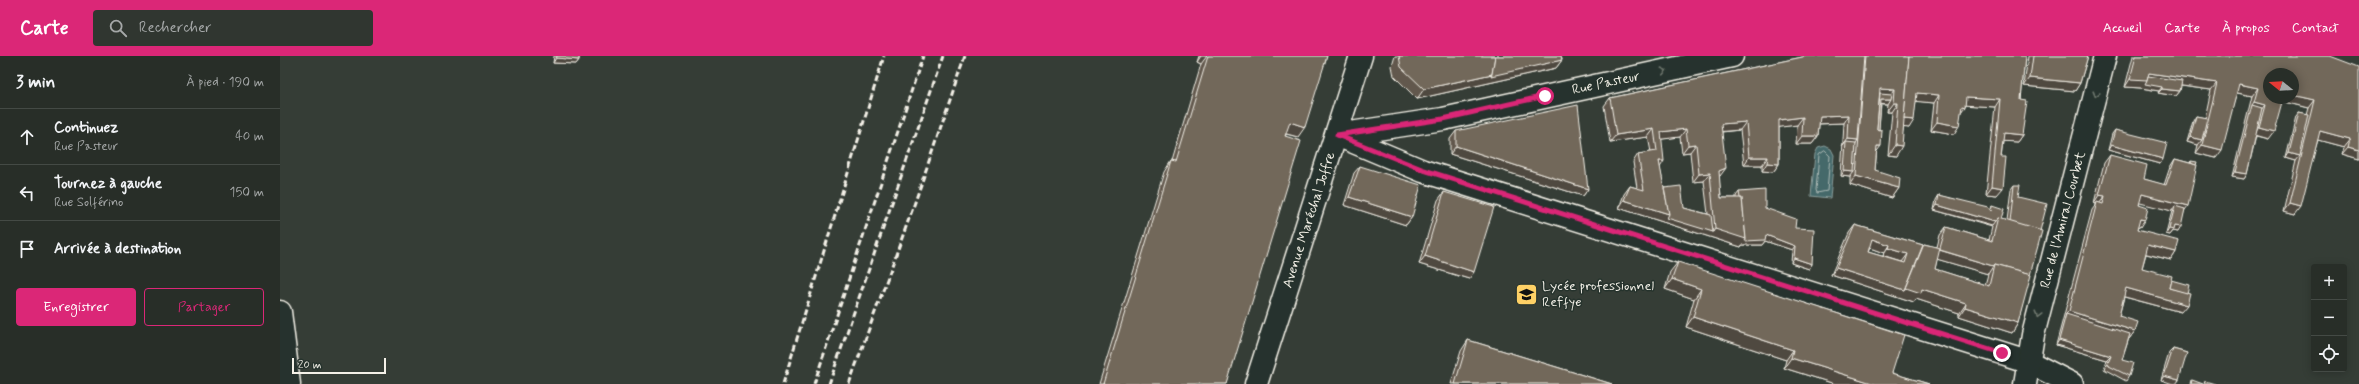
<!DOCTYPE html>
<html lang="fr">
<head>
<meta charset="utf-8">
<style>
	:root { --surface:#282e28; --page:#303630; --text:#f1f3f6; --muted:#a5a8a8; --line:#444a45; --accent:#db2777 }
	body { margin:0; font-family:Mynerve,sans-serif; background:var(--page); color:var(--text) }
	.controls { position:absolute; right:12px; bottom:12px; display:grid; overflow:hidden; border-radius:4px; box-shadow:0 2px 10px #0003 }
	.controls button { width:36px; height:36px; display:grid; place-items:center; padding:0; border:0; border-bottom:1px solid var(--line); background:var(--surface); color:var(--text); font:20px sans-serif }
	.compass { position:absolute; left:1983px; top:12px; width:36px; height:36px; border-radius:50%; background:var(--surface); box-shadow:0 2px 10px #0003; rotate:288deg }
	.scale { position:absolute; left:12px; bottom:10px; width:94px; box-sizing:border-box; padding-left:4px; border:2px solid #f4f1e8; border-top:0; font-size:11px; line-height:14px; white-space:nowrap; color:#f4f1e8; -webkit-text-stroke:3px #26332d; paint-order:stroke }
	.stop { position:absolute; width:12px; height:12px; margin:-9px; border:3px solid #db2777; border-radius:50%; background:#fff }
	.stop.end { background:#db2777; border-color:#fff; box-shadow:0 1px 4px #0008 }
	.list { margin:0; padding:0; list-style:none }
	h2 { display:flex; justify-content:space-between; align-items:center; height:52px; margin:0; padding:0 16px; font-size:17px }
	h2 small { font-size:13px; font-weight:400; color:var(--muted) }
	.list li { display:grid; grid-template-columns:26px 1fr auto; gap:12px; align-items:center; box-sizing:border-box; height:56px; padding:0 16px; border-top:1px solid var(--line) }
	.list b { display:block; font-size:15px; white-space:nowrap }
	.list p { margin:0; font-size:13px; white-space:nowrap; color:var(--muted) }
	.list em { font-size:13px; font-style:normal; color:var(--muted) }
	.actions { display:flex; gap:8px; padding:12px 16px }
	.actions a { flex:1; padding:9px 0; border:1px solid var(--accent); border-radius:4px; text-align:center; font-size:14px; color:var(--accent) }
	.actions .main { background:var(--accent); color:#fff }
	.icon { flex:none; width:22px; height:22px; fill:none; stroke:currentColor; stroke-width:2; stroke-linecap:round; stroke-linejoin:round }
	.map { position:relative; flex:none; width:2079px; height:328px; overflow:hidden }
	header { display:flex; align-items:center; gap:24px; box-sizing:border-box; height:56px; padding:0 20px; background:var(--accent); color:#fff }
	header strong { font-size:19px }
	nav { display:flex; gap:22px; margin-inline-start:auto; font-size:14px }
	.search { width:280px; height:36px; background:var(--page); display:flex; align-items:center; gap:10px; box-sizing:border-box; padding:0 14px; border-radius:4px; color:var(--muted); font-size:15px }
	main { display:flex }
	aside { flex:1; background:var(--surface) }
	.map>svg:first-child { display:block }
</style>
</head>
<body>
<header>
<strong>Carte</strong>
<div class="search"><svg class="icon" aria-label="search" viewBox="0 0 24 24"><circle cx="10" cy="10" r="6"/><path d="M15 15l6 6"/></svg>Rechercher</div>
<nav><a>Accueil</a><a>Carte</a><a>À propos</a><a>Contact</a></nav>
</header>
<main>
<aside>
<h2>3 min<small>À pied · 190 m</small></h2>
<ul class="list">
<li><svg class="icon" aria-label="ahead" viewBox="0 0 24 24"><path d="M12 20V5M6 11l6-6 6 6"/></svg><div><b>Continuez</b><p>Rue Pasteur</p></div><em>40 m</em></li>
<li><svg class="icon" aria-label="left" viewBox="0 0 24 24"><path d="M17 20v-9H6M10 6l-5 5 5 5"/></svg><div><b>Tournez à gauche</b><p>Rue Solférino</p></div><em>150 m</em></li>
<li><svg class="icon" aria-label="arrive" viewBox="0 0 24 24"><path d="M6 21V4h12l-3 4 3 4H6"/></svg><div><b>Arrivée à destination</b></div></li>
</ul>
<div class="actions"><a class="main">Enregistrer</a><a>Partager</a></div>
</aside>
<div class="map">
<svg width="2079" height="328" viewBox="0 0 2079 328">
	<rect width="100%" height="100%" fill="#353d36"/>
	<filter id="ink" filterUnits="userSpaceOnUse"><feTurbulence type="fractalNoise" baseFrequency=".025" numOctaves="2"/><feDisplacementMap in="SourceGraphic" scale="8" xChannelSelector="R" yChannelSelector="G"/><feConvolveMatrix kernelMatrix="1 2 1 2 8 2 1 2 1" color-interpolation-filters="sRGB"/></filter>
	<g filter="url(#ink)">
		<!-- water -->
		<path fill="#45696b" stroke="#8b9f9d" d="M1545 90 1551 93 1554 99 1550 142 1531 140 1535 98 1538 92Z"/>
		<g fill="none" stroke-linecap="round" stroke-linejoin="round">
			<!-- shore -->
			<path stroke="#aebbb6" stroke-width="1" d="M1545 95 1550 100 1547 135 1537 137 1536 134 1539 99Z"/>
			<defs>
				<g id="street">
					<path d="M1057 79 1143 115 1747 305 1792 328"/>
					<path d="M1057 79 1163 63 1452 0"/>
					<path d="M0 256 9 328"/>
					<path d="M1745 328 1753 279 1825 0"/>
				</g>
				<path id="secondary" d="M976 328 1081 0"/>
			</defs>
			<!-- street casing -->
			<use href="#street" stroke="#f4f1e8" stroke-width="25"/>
			<!-- secondary casing -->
			<use href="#secondary" stroke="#f4f1e8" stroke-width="25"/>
			<!-- street -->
			<use href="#street" stroke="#26332d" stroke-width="22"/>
			<!-- secondary -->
			<use href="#secondary" stroke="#26332d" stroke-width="22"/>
			<!-- rail -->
			<g stroke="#f4f1e8" stroke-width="3" stroke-dasharray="6 3" stroke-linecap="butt">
				<path d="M503 328 604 0"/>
				<path d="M534 328 643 0"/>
				<path d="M549 328 663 0"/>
				<path d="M569 328 634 149 685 0"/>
			</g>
		</g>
		<!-- wall -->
		<g fill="#62594d" stroke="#f4f1e8" fill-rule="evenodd">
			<path d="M274 0H299V4L296 8 273 7Z"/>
			<path d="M919 0H1047L1018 81 1006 78 947 328H819L884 116 891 105 892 106 921 8 917 6Z"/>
			<path d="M1115 0H1281L1282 4 1276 12 1137 43 1114 20 1112 10Z"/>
			<path d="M1527 0H1745L1741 44 1742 79 1737 86 1723 85 1717 139 1706 138 1715 51 1685 49 1681 56 1674 78 1651 74 1654 47 1636 45 1629 72 1624 71 1616 100 1608 99 1612 56H1607L1608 48H1601L1595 114 1619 132 1612 142 1570 129V121L1561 120 1564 67 1539 68 1538 80 1532 88H1516L1517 69 1499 71V108L1493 116 1482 115V109H1464L1460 74 1442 76 1440 120 1439 121 1441 142H1456V140L1459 136 1485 152 1515 172 1532 208 1529 213 1511 207 1512 194 1485 185 1482 189H1462L1461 191 1339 152 1344 138 1350 130 1357 132 1353 106 1358 98 1371 96 1368 81 1330 86 1324 50 1330 42ZM1400 81 1402 97 1410 96 1413 126 1424 125 1428 158 1404 152 1384 132 1380 112 1381 83Z"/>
			<path d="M1748 0H1808L1800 27 1795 35 1744 30Z"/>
			<path d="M1853 0H2050L2079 103 2062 98 2064 91 2038 84 2015 158 2004 155 2016 105 2006 102 2016 61 2019 57 2027 59 2029 52 1997 44 1988 83 1976 80 1967 118 1964 123 1952 121 1972 40 1957 37 1936 102 1916 97 1918 89 1907 86 1913 65 1916 60 1925 62 1931 34 1901 30 1900 35 1896 40 1878 37 1879 35 1861 32 1845 31Z"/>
			<path d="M1835 74 1883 103 1880 108 1828 94 1832 78Z"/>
			<path d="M1176 75 1308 133 1303 140 1170 98V83Z"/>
			<path d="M1830 99 1864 123 1884 129 1890 111 1895 103 1910 107 1911 105 1905 153 1898 176 1893 175 1890 179 1886 178 1892 155 1860 146 1859 149 1860 172 1858 171 1857 174 1896 196 1891 204 1866 198 1862 212 1891 224 1901 256 1844 241 1839 260 1855 275 1849 283V282L1842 304 1849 320 1846 325 1824 313 1827 304 1776 289 1812 154 1817 147H1814L1824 107Z"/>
			<path d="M1080 110 1132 161 1126 169 1064 149 1074 117Z"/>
			<path d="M1734 129 1738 141 1760 175 1738 267 1732 277 1679 260V257L1636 243 1634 246 1551 219 1569 177 1575 169 1643 189 1644 188 1657 191 1660 179 1666 171 1709 184 1712 171 1654 154 1656 144 1659 139 1709 153 1712 149 1721 163 1727 165 1731 133ZM1590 192 1604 197 1603 200 1622 206 1588 196ZM1657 203 1708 218 1705 229 1655 213Z"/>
			<path d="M1164 136 1189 223 1139 208 1158 144Z"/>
			<path d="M1398 206 1612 317 1649 328H1555L1504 312 1506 304 1406 271 1414 243 1385 233 1390 216Z"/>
			<path d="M1188 284 1332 328H1171L1181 295Z"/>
			<path d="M1893 293 1907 297 1881 324 1889 297Z"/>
		</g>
		<!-- shaded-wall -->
		<g fill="#50483f" stroke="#f4f1e8">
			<path d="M921 0H927L921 8 917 6Z"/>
			<path d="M276 2 299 4 296 8 273 7Z"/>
			<path d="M1282 4 1276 12 1137 43 1144 33 1212 18Z"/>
			<path d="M1869 17 1937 27 1931 34 1866 25 1882 31 1879 35 1861 32 1845 31 1850 23Z"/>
			<path d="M1750 22 1800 27 1795 35 1744 30Z"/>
			<path d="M1959 28 1978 32 1972 40 1953 36Z"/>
			<path d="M1600 32 1615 33 1608 43 1596 41Z"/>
			<path d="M1882 33 1900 35 1896 40 1878 37Z"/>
			<path d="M1637 37 1659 39 1654 47 1631 45Z"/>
			<path d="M2013 39 2035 44 2029 52 1994 43 1995 42H2013Z"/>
			<path d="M1686 41 1720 43 1715 51 1681 49Z"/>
			<path d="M1601 43H1611L1608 48 1598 47Z"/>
			<path d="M1974 46 1985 49 1979 56 1972 49Z"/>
			<path d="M1614 47H1618L1612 56H1607Z"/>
			<path d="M1682 50 1685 51 1679 58Z"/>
			<path d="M1569 59 1564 67 1534 68 1540 60Z"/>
			<path d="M1523 61 1517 69 1494 72 1499 64Z"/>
			<path d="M1623 63 1634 64 1629 72 1618 71Z"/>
			<path d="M1010 66 1025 71 1018 81 1003 77Z"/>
			<path d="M1466 66 1460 74 1436 76 1441 68Z"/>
			<path d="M1657 66 1679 70 1674 78 1651 74Z"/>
			<path d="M1979 71 1994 75 1988 83 1974 79Z"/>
			<path d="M1374 73 1368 81 1330 86 1336 79Z"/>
			<path d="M1406 73 1400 81 1375 84 1381 76Z"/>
			<path d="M2040 75 2070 83 2064 91 2034 83Z"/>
			<path d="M1724 77 1742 79 1737 86 1718 85Z"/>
			<path d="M1522 80H1538L1532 88H1516Z"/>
			<path d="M1910 81 1922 84 1918 89 1907 86Z"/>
			<path d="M1568 83 1578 84 1573 92 1566 86 1562 91Z"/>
			<path d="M1416 88 1410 96 1402 97 1408 89Z"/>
			<path d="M1615 89 1622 90 1616 100 1608 99Z"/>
			<path d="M1831 89 1883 103 1880 108 1828 94Z"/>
			<path d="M1922 89 1942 94 1936 102 1916 97Z"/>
			<path d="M1176 90 1308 133 1303 140 1170 98Z"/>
			<path d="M1597 90H1601L1594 99Z"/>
			<path d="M2068 91 2079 94V103L2062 98Z"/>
			<path d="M2009 97 2020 100 2016 105 2006 102Z"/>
			<path d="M1469 101H1488L1482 109H1464Z"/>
			<path d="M1379 105H1384L1379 113Z"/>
			<path d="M1487 107 1499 108 1493 116 1482 115Z"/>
			<path d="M1446 112 1440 120 1433 123 1439 115Z"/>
			<path d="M1564 115 1574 116 1570 121 1561 120Z"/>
			<path d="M1955 116 1967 118 1964 123 1952 121Z"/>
			<path d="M1430 117 1424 125 1413 126 1419 118Z"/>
			<path d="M1576 120 1619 132 1612 142 1570 129Z"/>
			<path d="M1712 130 1723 132 1717 139 1706 138Z"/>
			<path d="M1862 138 1908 150 1902 158 1895 150 1892 155 1856 146Z"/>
			<path d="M1819 139 1825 140 1819 148 1814 147Z"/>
			<path d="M1069 141 1132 161 1126 169 1064 149Z"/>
			<path d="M1344 144 1389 158 1433 176 1435 173 1486 179 1515 190 1512 194 1485 185 1482 189H1462L1461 191 1339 152Z"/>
			<path d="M2010 147 2021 150 2015 158 2004 155Z"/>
			<path d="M1657 149 1715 166 1712 170 1654 154Z"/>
			<path d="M1860 163 1865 164 1860 172 1855 170Z"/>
			<path d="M1895 170 1901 171 1898 176 1893 175 1890 179 1886 178 1889 173Z"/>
			<path d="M1592 183 1609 189 1604 197 1587 191Z"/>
			<path d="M1868 189 1896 196 1891 204 1863 197Z"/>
			<path d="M1608 192 1628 198 1622 206 1603 200Z"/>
			<path d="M1659 194 1713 210 1708 218 1653 202Z"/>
			<path d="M1145 200 1194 216 1189 223 1139 208Z"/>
			<path d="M1514 202 1532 208 1529 213 1511 207Z"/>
			<path d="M1556 212 1625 234 1626 232 1642 233 1686 247 1679 257 1636 243 1634 246 1551 219Z"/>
			<path d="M1392 223 1421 233 1414 243 1385 233Z"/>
			<path d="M1846 232 1907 249 1901 256 1841 240Z"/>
			<path d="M1685 251 1738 267 1732 277 1679 260Z"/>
			<path d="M1789 255 1855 275 1849 283 1785 263 1786 258Z"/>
			<path d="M1413 261 1513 294 1506 304 1406 271Z"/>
			<path d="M1779 284 1831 300 1827 304 1776 289Z"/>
			<path d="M1511 302 1595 328H1555L1504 312Z"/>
			<path d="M1884 320 1899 324 1896 328H1893L1881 324Z"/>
		</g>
		<!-- building -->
		<g fill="#72675a" stroke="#f4f1e8" fill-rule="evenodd">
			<path d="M277 0H299V4L276 2Z"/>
			<path d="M928 0H1047L1025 71 1010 66 1005 80 1021 85 947 328H823L891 105 896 106Z"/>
			<path d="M1119 0H1215L1212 18 1144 33 1121 11Z"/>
			<path d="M1215 0H1281L1282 4 1211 20 1212 18Z"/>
			<path d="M1527 0H1584L1578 84 1568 83 1569 59 1540 60 1538 80H1522L1523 61 1499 64V108L1487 107 1488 101H1469L1466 66 1441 68 1446 112 1439 115 1441 142H1462L1466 183 1435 173 1430 117 1419 118 1416 88 1408 89 1406 73 1381 76 1384 105H1379L1389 158 1344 144 1350 130 1364 134 1358 98 1377 95 1376 88 1374 73 1336 79 1330 42Z"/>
			<path d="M1585 0H1629L1622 90 1615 89 1618 47H1614L1615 33 1600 32 1597 73 1602 74 1601 90H1597L1595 114 1620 122 1619 132 1576 120Z"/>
			<path d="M1629 0H1745L1741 44 1747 45 1742 79 1724 77 1721 101H1726L1723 132 1712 130 1720 43 1686 41 1685 51 1682 50 1679 70 1657 66 1659 39 1637 37 1634 64 1624 63Z"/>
			<path d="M1753 0H1808L1800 27 1750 22Z"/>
			<path d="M1856 0H2050L2079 11V94L2068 91 2070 83 2040 75 2021 150 2010 147 2035 44 2013 39V18H1989V42H1998L1997 44 2002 46 1994 75 1979 71 1985 49 1974 46 1978 32 1959 28 1942 94 1922 89 1937 27 1869 17 1867 24 1850 23Z"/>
			<path d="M1868 20 1902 25 1900 35 1882 33V31L1865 28 1867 24Z"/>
			<path d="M1600 37 1612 38 1611 43H1601L1599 74 1597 73Z"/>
			<path d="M1298 49 1308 133 1176 90V75Z"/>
			<path d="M1972 49 1982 52 1967 118 1955 116Z"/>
			<path d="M2019 57 2029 59 2020 100 2009 97Z"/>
			<path d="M1916 60 1927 62 1922 84 1910 81Z"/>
			<path d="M1835 74 1887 87 1883 103 1831 89Z"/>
			<path d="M1566 86 1576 87 1574 116 1564 115Z"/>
			<path d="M1830 99 1867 109 1864 123 1886 129 1895 103 1917 109 1908 150 1862 138 1859 149 1868 152 1865 164 1860 163 1857 174 1899 185 1896 196 1868 189 1862 212 1892 220 1889 232 1910 237 1907 249 1846 232 1839 260 1858 266 1855 275 1789 255 1817 146 1823 148 1825 140 1819 139Z"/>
			<path d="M1911 105 1917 106 1916 109 1911 107Z"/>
			<path d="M1080 110 1141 129 1132 161 1069 141Z"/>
			<path d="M1734 129H1740L1738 141 1767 148 1760 175 1730 166Z"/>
			<path d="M1401 130 1404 152 1431 159 1433 176 1387 162 1389 158 1384 132Z"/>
			<path d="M1485 134V152L1516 163 1515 172 1534 173 1532 208 1514 202 1515 190 1486 179 1485 184 1465 185 1466 183 1462 142H1460L1459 136Z"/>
			<path d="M1164 136 1214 151 1194 216 1145 200Z"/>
			<path d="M1659 139 1708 151 1711 155 1712 149 1724 153 1721 163 1718 162 1715 166 1657 149Z"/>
			<path d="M1895 150 1905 153 1901 171 1895 170 1894 174 1889 173Z"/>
			<path d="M1718 162 1762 175 1750 219 1714 209 1713 210 1660 194V192L1666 171 1712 185Z"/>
			<path d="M1575 169 1643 189 1625 234 1556 212ZM1592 183 1609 189 1608 192 1628 198 1625 207 1588 196Z"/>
			<path d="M1644 188 1660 192 1655 213 1709 230 1714 209 1751 219 1738 267 1685 251 1686 247 1642 233 1641 237 1626 232Z"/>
			<path d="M1398 206 1624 279 1612 317 1649 328H1595L1511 302 1513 294 1413 261 1421 233 1392 223Z"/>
			<path d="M1891 224 1909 229 1907 237 1889 232Z"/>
			<path d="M1786 258 1850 278 1842 304 1853 307 1849 320 1827 309 1831 300 1779 284Z"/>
			<path d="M1188 284 1332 328H1175Z"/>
			<path d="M1893 293 1907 297 1899 324 1884 320Z"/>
			<path d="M1912 324 1923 328H1911Z"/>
			<path d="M1925 325 1935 328H1924Z"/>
		</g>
		<!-- one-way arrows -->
		<defs><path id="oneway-chevron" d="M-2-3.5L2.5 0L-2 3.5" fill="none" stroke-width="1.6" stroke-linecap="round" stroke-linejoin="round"/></defs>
		<g stroke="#6e766e">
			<use href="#oneway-chevron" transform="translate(1384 15) rotate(-12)"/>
			<use href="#oneway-chevron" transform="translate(1816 38) rotate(105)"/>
			<use href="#oneway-chevron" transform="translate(1758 259) rotate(105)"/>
		</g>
	</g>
	<g fill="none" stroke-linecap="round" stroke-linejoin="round" filter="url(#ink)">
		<!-- route -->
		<path stroke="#db2777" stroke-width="5" d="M1265 40 1163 63 1057 79 1144 114 1722 297"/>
	</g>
	<!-- icons -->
	<defs>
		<symbol id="school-square" viewBox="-11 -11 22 22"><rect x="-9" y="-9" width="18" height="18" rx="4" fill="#ffd166" stroke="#26332d"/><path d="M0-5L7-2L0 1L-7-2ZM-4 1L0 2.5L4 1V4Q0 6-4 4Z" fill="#111"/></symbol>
	</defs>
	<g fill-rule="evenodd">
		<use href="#school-square" x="1234" y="226" width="25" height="25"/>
	</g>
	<g text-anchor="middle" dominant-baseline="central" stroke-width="3" stroke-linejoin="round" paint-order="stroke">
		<!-- street labels -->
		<g font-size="14" fill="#f4f1e8" stroke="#26332d">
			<text transform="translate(1326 27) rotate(-12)">Rue Pasteur</text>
			<text transform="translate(1029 164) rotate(-72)">Avenue Maréchal Joffre</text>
			<text transform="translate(1783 164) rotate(-75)">Rue de l'Amiral Courbet</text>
		</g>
		<!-- poi labels -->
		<g font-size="14" fill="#f4f1e8" stroke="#26332d" text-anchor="start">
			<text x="1262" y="230">Lycée professionnel<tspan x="1262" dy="16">Reffye</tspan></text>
		</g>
	</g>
</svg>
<div class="controls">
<button>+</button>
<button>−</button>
<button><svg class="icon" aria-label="locate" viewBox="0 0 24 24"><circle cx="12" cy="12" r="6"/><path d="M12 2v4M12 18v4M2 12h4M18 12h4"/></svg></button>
</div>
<svg class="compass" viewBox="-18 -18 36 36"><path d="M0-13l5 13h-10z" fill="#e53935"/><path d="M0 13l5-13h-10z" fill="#a5a8a8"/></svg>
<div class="scale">20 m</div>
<div class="stop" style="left:1265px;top:40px"></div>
<div class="stop end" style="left:1722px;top:297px"></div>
</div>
</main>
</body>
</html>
